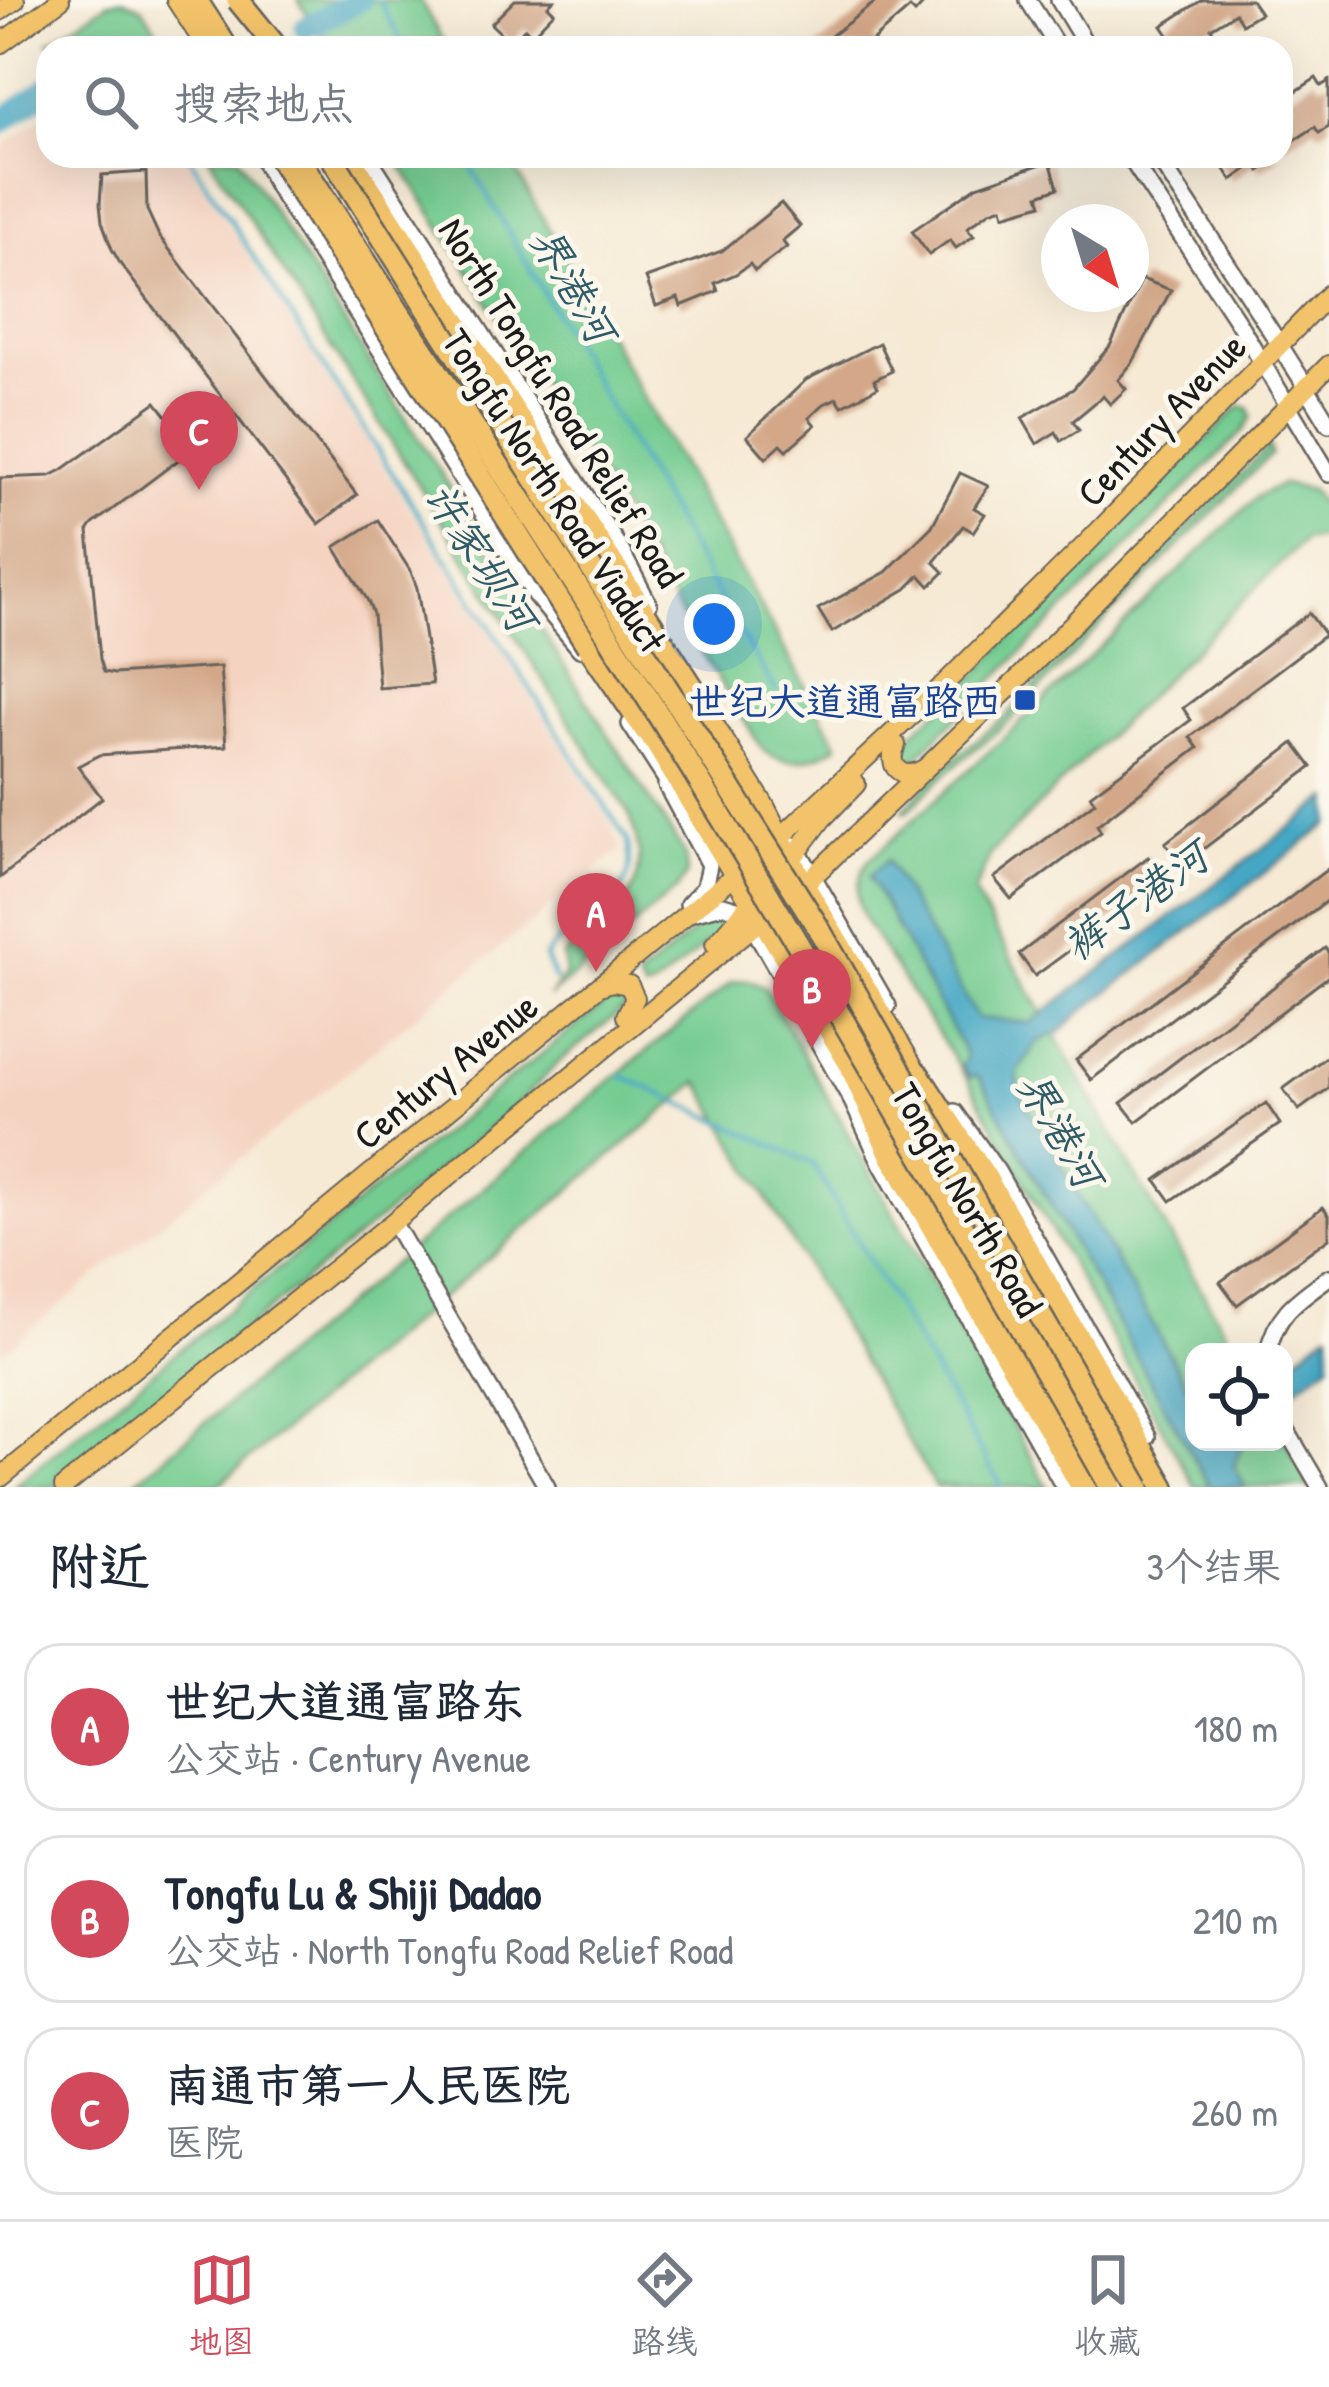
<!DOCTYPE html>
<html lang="zh">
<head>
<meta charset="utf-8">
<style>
	:root { --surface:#fff; --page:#f6f6f7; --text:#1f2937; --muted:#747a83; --line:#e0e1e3; --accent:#d1495b }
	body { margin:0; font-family:"Patrick Hand","LXGW WenKai TC",sans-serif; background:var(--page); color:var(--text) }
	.controls { position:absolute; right:36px; bottom:36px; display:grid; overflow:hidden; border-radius:24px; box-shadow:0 12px 48px #0002 }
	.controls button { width:108px; height:108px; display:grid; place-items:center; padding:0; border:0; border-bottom:3px solid var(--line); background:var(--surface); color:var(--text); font:60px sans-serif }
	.compass { position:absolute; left:1041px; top:204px; width:108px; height:108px; border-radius:50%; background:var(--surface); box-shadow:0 12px 48px #0002; rotate:142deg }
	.you { position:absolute; left:714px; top:624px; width:42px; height:42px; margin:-30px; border:9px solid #fff; border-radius:50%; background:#1a73e8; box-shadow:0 0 0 18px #1a73e833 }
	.badge { display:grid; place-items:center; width:78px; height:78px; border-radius:50%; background:var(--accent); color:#fff; font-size:39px; font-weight:700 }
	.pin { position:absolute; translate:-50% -99px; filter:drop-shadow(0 3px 6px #0008) }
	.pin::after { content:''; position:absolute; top:63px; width:42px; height:36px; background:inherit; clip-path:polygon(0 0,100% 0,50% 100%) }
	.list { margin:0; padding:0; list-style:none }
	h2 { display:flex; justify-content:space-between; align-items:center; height:156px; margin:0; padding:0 48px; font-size:51px }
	h2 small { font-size:39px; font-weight:400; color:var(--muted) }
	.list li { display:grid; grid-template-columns:78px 1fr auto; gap:36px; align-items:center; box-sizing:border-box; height:168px; margin:0 24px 24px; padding:0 24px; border:3px solid var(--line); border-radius:36px }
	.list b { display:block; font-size:45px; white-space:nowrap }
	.list p { margin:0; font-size:39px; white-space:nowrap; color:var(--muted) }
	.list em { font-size:39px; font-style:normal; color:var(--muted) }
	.icon { flex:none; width:66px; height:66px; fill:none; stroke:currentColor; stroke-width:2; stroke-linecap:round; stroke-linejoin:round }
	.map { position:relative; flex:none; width:1329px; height:1487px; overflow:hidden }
	.search { position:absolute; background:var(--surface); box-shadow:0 12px 48px #0002; left:36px; right:36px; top:36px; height:132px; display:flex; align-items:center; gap:30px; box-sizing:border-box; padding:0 42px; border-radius:36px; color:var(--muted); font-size:45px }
	.sheet { height:732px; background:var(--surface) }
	nav { display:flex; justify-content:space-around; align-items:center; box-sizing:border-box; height:168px; border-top:3px solid var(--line); background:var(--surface); font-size:33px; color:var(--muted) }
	nav a { display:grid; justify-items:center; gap:6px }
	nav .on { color:var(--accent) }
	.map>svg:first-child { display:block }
</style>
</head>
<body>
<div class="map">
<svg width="1329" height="1487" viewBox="0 0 1329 1487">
	<rect width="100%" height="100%" fill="#fbf7ec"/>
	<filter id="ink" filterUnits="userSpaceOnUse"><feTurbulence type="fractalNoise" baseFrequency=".00833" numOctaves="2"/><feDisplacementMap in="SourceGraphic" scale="24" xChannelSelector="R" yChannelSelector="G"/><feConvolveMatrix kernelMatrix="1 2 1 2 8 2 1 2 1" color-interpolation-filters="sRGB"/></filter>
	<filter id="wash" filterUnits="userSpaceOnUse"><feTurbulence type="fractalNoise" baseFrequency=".004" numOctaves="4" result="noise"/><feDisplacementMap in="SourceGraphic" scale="48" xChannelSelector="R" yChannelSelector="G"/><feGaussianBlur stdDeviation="2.7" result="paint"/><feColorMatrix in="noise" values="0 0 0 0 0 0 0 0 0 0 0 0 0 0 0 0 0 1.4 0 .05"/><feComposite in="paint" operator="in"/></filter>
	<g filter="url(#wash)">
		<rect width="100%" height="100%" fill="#f6ead5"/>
		<!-- built -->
		<path fill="#f5d3c1" d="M48 113V156H184L611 824 620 850 0 1354V148Z"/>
		<!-- green -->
		<g fill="#75cc91" stroke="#487456" stroke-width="3">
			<path d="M122 0 142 7 168 48H57L49 42 108 3Z"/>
			<path d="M298 0H420L447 48H328Z"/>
			<path d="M209 156H238L685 854 687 874 677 889 549 997 565 974 563 956C595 927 644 903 639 854 638 841 633 828 630 816Z"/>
			<path d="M395 156H508L838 745C815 761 786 769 762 749L702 653 626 517Z"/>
			<path d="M1240 406 1248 408 1252 416 1243 431 913 761 906 763 898 756 900 745 973 678 1035 609Z"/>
			<path d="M1269 446 1271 454 1109 616 1011 720 947 772 908 811H902L939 770 1007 716 1104 611Z"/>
			<path d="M1283 484 1311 490 1329 515V538L1305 539 991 853 974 893 1237 1352H1194V1442H1284V1437L1312 1487H1195L970 1084 866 923C854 900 855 884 867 862L1014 729 1257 497Z"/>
			<path d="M720 914 726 919 724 930 652 989 645 991 638 980 642 975 713 915Z"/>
			<path d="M749 980 765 988 775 1004 1048 1487H935L699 1082 216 1487H129L611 1080 732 982Z"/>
			<path d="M622 994 626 1000 625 1008 561 1060 511 1111 53 1487H13L488 1096 616 995Z"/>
		</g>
		<!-- water -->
		<g fill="#45a7c4" stroke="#306270" stroke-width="3">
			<path d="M1329 798V824L1079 1014 1060 1032 1037 1042 1017 1074 1020 1093 1194 1397V1442H1244L1234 1466 1245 1487H1210L980 1079 974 1075 970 1078 961 1065 966 1060 965 1053 869 876 887 860 977 1018 1030 1023Z"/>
			<path d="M1329 1331V1364L1284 1397V1366Z"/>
		</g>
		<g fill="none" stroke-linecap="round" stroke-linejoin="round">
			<!-- stream -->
			<g stroke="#45a7c4" stroke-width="4.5">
				<path d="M379 0 405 48"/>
				<path d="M189 156 627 840C629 852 632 866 627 878 616 907 563 926 545 957L555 980"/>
				<path d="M465 156 739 632 776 690"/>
				<path d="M620 1075 812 1163 1002 1487"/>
			</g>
			<!-- river -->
			<g stroke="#45a7c4" stroke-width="24">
				<path d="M306 28 359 0"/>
				<path d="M0 123 48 88"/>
			</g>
		</g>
		<g id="blocks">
			<!-- building -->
			<g fill="#d3a788">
				<path d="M515 0H554L548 6 554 12 532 35 525 28 511 43 491 24Z"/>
				<path d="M878 0H927L915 13 910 8 873 40 879 48H815Z"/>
				<path d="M1202 0H1251L1260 13 1242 24 1235 13 1211 28 1217 38 1202 48 1194 40 1177 48 1162 26Z"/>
				<path d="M1316 78 1321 86 1329 81V127L1319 133 1315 127 1281 149V112L1294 103 1289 96Z"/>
				<path d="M1216 156H1282L1260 171 1255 164 1232 180Z"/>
				<path d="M1050 161 1058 188 1039 195 1042 204 1004 215 1002 207 990 211 967 228 974 236 956 248 950 240 929 255 912 231 977 186Z"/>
				<path d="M146 172 147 210 159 236 357 495 319 524 121 265 112 249 102 222 100 204 102 175Z"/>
				<path d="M781 203 800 226 782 241 787 247 755 271 750 264 736 274 715 283 718 291 681 306 678 298 656 306 646 278 722 251Z"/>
				<path d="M1142 279 1171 290 1133 362 1118 380 1126 389 1110 404 1103 396 1073 421 1079 430 1061 441 1056 432 1037 444 1022 418 1073 389 1110 346Z"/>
				<path d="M879 343 892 371 874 380 878 387 842 406 837 398 824 404 809 418 815 425 787 450 781 444 766 458 747 436 806 380Z"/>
				<path d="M156 402 193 449 93 524 88 531 100 659 104 672 114 674 220 667 226 746 99 755 78 766 102 798 0 878V478L50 476 62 470Z"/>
				<path d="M960 473 988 486 974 508 985 514 973 532 963 526 934 562 944 572 930 586 920 575 906 589 832 632 818 609 886 572 932 526Z"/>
				<path d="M378 520 411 572 417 588 432 684 379 688 373 614 368 601 335 547Z"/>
				<path d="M1309 613 1325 635 1190 737 1198 748 1097 825 1101 832 1011 899 994 878 1095 802 1090 795 1191 720 1183 708Z"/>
				<path d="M1294 743 1312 767 1182 865 1165 843Z"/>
				<path d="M1148 857 1165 880 1035 976 1019 954Z"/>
				<path d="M1329 868V899L1091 1080 1076 1060Z"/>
				<path d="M1325 948 1329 953V976L1136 1122 1121 1103Z"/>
				<path d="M1329 1055V1088L1299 1110 1283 1089Z"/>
				<path d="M1266 1103 1280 1124 1171 1201 1156 1180Z"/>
				<path d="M1323 1207 1329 1215V1238L1237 1305 1220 1282Z"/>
			</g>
		</g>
	</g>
	<g filter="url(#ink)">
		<use href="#blocks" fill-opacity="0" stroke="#68645d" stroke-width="3"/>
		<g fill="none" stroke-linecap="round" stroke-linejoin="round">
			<defs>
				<g id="minor">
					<path d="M1028 0 1058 48"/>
					<path d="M1059 0 1088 48"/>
					<path d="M261 156 278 188 535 595 580 649"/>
					<path d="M368 156 620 549 649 604"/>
					<path d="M1129 156 1236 319 1329 474"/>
					<path d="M1157 156C1215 245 1274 333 1329 424"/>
					<path d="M630 724 672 789"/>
					<path d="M666 785 709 865 704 888 688 904"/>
					<path d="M795 845 888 1006"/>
					<path d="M691 913 723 905 753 914"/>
					<path d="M748 918 852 1101 881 1163 1064 1487"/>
					<path d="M955 1112 997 1171 1147 1437"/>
					<path d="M393 1222 547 1487"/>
					<path d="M1268 1352C1276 1312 1299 1299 1329 1277"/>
					<path d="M1284 1426 1320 1487"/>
				</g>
				<g id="major">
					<path d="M176 0 207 48"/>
					<path d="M0 11 15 0"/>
					<path d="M0 44 60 0"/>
					<path d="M689 684 764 804 805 884 924 1084"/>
					<path d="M640 720 853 1072 885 1112 1097 1487"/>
					<path d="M896 745C886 766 901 781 922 770"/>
					<path d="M789 863 822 819 856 784"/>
					<path d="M715 944C743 917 766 883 769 844"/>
					<path d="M603 985 612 982 629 985 635 998 626 1016"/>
					<path d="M1022 1260 1052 1315"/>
					<path d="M0 1478 781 837 931 697 1088 542 1329 294"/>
					<path d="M64 1487 393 1222 805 884 1015 682 1329 365"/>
				</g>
				<g id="highway">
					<path d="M196 0 227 48"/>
					<path d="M349 156 697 694"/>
					<path d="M588 646 646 731"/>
					<path d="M853 1072 892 1157 1082 1487"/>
					<path d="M918 1074 986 1178 1164 1487"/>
				</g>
			</defs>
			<!-- minor casing -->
			<use href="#minor" stroke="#68645d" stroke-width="20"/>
			<!-- major casing -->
			<use href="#major" stroke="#68645d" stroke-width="22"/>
			<!-- highway casing -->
			<use href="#highway" stroke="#68645d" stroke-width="26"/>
			<!-- minor -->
			<use href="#minor" stroke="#fff" stroke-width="15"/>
			<!-- major -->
			<use href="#major" stroke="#f2c36a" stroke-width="18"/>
			<!-- highway -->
			<use href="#highway" stroke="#f2c36a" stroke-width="21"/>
			<defs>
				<g id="highway-bridge">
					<path d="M238 0 277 48"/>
					<path d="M278 156 588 646"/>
					<path d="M297 156C428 359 563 560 690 766 836 1003 974 1245 1111 1487"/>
					<path d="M331 156 816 924 1139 1487"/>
				</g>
			</defs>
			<!-- highway-bridge casing -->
			<use href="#highway-bridge" stroke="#68645d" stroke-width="26" stroke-linecap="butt"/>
			<!-- highway-bridge -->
			<use href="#highway-bridge" stroke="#f2c36a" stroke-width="21"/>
		</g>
	</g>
	<!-- markers -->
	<rect fill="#1a4fb4" stroke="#fbf7ec" stroke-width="4.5" x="1013" y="688" width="24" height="24" rx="6"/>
	<g text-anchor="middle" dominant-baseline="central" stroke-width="10" stroke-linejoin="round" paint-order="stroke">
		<!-- street labels -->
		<g font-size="39" fill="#1c1c1c" stroke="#fbf7ec">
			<text transform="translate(562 402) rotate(58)">North Tongfu Road Relief Road</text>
			<text transform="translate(1161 419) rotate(-46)">Century Avenue</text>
			<text transform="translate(555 490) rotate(57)">Tongfu North Road Viaduct</text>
			<text transform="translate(445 1070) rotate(-39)">Century Avenue</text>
			<text transform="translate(968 1199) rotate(60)">Tongfu North Road</text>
		</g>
		<!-- transit labels -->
		<g font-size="39" fill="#164399" stroke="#fbf7ec" text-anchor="end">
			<text x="1001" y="700">世纪大道通富路西</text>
		</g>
		<!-- water labels -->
		<g font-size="42" font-style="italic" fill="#2e5b68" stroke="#fbf7ec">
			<text transform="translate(574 284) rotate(60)">界港河</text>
			<text transform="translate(481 556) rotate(57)">许家坝河</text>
			<text transform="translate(1135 900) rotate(-36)">裤子港河</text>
			<text transform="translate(1061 1129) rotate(60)">界港河</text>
		</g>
	</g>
</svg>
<div class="controls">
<button><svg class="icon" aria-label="locate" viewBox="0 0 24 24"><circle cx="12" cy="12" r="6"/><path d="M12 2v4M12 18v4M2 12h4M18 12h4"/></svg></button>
</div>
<svg class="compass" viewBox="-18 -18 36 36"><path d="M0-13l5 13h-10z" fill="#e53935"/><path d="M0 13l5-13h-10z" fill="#747a83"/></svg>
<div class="you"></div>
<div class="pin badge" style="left:596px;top:972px">A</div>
<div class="pin badge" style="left:812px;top:1048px">B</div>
<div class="pin badge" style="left:199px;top:490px">C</div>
<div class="search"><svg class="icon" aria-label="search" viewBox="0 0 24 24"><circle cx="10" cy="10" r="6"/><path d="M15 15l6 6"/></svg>搜索地点</div>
</div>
<section class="sheet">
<h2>附近<small>3个结果</small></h2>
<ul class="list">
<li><span class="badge">A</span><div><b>世纪大道通富路东</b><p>公交站 · Century Avenue</p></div><em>180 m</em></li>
<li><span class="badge">B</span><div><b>Tongfu Lu &amp; Shiji Dadao</b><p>公交站 · North Tongfu Road Relief Road</p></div><em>210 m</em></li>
<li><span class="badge">C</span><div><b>南通市第一人民医院</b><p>医院</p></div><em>260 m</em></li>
</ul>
</section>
<nav>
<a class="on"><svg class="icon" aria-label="map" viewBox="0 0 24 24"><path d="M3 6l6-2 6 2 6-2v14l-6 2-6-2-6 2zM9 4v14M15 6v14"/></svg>地图</a>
<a><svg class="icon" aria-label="directions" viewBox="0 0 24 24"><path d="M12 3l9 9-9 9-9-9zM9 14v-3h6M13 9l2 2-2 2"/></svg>路线</a>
<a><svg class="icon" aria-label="saved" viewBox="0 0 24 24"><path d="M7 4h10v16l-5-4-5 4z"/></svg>收藏</a>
</nav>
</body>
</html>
